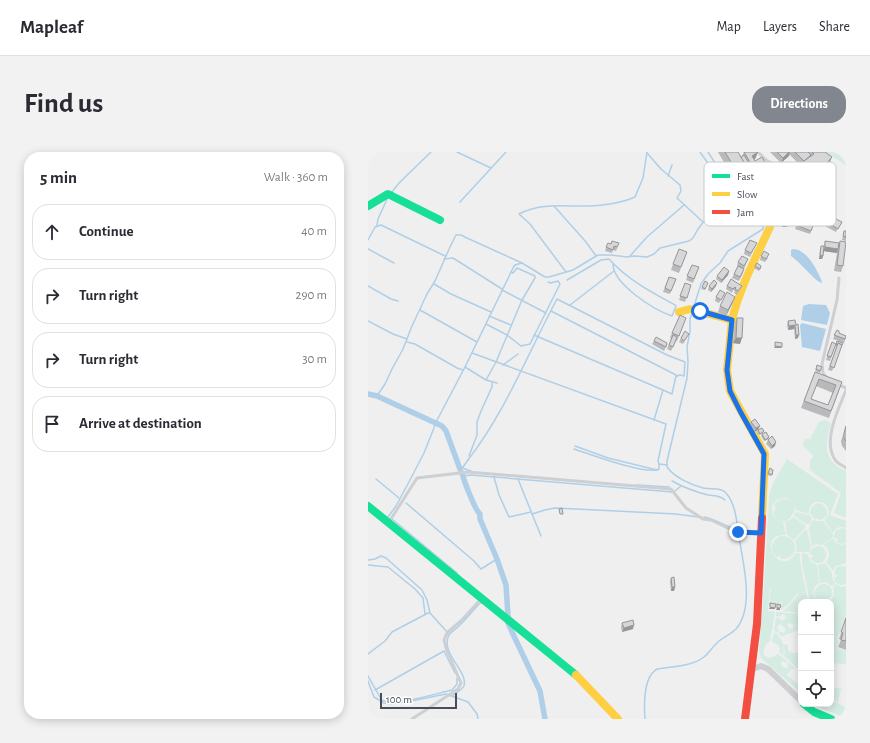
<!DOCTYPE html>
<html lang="en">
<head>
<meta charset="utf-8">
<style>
	:root { --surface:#fff; --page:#f2f2f3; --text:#2b2b33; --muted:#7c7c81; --line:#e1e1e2; --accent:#82868e }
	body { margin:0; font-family:"Alegreya Sans",sans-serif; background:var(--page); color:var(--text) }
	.controls { position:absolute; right:12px; bottom:12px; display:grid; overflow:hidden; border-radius:8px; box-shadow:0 2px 10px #0003 }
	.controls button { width:36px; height:36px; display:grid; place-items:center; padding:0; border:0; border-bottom:1px solid var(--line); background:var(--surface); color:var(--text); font:20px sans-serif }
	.scale { position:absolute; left:12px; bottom:10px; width:77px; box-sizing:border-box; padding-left:4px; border:2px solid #484e59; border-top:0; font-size:11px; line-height:14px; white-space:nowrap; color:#484e59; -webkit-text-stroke:3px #fff; paint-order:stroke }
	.stop { position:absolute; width:12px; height:12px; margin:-9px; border:3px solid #1a73e8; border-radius:50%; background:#fff }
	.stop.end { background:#1a73e8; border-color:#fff; box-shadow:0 1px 4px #0008 }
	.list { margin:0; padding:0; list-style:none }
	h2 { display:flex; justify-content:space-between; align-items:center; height:52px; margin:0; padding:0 16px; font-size:17px }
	h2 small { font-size:13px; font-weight:400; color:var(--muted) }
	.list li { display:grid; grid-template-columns:26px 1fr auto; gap:12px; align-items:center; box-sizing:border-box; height:56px; margin:0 8px 8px; padding:0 8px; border:1px solid var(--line); border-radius:16px }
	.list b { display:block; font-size:15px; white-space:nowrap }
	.list em { font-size:13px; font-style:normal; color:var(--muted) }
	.icon { flex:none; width:22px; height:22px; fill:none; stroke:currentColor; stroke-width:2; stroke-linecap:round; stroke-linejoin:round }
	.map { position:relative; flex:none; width:478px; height:567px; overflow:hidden; border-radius:16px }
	header { display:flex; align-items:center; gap:24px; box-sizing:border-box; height:56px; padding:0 20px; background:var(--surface); border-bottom:1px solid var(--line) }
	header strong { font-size:19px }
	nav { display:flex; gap:22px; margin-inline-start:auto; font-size:14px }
	.intro { display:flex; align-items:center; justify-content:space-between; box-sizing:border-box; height:96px; padding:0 24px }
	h1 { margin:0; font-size:28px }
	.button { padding:10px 18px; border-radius:16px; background:var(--accent); color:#fff; font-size:14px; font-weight:700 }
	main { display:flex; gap:24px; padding:0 24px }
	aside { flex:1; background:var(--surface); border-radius:16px; box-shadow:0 2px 10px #0003 }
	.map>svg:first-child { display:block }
</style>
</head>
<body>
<header>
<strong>Mapleaf</strong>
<nav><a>Map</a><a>Layers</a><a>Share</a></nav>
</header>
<div class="intro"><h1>Find us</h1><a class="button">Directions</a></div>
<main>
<aside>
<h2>5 min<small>Walk · 360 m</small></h2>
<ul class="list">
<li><svg class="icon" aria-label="ahead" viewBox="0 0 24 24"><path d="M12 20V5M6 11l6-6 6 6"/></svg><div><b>Continue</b></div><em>40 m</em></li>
<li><svg class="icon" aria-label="right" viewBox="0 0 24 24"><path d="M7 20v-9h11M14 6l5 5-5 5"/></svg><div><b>Turn right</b></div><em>290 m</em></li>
<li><svg class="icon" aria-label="right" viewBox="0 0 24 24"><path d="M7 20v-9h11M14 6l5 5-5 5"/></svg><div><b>Turn right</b></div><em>30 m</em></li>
<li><svg class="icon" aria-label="arrive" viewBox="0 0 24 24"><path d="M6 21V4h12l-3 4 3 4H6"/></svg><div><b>Arrive at destination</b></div></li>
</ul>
</aside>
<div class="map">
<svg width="478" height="567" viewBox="0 0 478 567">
	<rect width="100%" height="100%" fill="#efefef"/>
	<!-- green -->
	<g fill="#d5ece3">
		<path d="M457 0H478V13Z"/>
		<path d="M457 268 463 271C457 293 454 308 478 319V366L466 361 473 341 442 318V309L446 304 434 293 437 287H442L451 270Z"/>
		<path d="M419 307 470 342 462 363 478 369V376C472 374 468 375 465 381L456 368C473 353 440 339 441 362L428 358 425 350 418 346 410 347 404 354C403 362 407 368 415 370L418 383C386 381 412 428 428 401H432C431 409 434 416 435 424 437 437 422 451 413 458L414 443 412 454 401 453 403 436H402L400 459 407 460 402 489C397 492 395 497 396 503L400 506 407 504 410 502 419 509 418 511 415 509 413 511V513L416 516H420L419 512 420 510 427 516 426 517 424 516 419 523 432 534H433V541L393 506 391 499 396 435 401 344 405 331Z"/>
		<path d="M414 347C443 345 415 388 405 360L408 357 406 353 411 348Z"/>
		<path d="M449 351 454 352 459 358V363L455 367 450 368 449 366 447 368 442 361 443 356Z"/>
		<path d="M428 360 442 363 444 367 441 372H438L426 364Z"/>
		<path d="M425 365 437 373V376L426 388 419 383 417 370 422 368Z"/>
		<path d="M445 368 449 369H455L465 382V385L454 393 448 392 444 395 441 377 442 374V372Z"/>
		<path d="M475 376 478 377V391L473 392 468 390 470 388 469 386 467 388 466 383 468 378Z"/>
		<path d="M438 377 439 378 443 396 441 400H428L429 394 427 389Z"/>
		<path d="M413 384C432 383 432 408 413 407L412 404 409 405C401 398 403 388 413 384Z"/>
		<path d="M465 386C467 392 472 394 478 392V411L468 414 465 419 458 410C463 404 462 397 455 393Z"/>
		<path d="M451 394 456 396 459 403 455 410C449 412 445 411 442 406L445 405V403H442V399L446 395Z"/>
		<path d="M434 401 440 402 442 409 449 413 451 431C444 436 443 444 450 450H442L434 412Z"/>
		<path d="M457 411 464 421V425L467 432 464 434 458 430 452 431 450 413Z"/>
		<path d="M472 414 478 415V432L473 433 468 431 466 425H469V423L466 422 468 416Z"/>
		<path d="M436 428 440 450H433V461L415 459 428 446Z"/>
		<path d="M456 432 462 434 465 442 460 449 454 450 453 446H452L450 449 447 446 446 440 451 433Z"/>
		<path d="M468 432 474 435 478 434V470L476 469 469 488 471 489 469 496 478 499V512C473 512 467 512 463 510V450H461C466 446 467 441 465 435Z"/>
		<path d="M408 460 433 462V477L426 480 424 477 426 473 422 471 420 472V475L424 477 425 480 413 485 411 481 412 479 416 481 418 477 412 472 409 475 411 479 410 481 406 478 408 466H411L414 469 416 468 418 465 415 462 411 465 408 464Z"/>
		<path d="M406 480C413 484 418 496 415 504L411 500 412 496 409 492 404 490Z"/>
		<path d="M415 492 420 493V498L424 501H428L433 497 432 510 430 517 416 504 417 500Z"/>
		<path d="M463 536H473L470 550 463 545Z"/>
		<path d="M463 547 478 556V566L447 554 445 552H463Z"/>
	</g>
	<!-- water -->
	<g fill="#aecfe7">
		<path d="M425 97C439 97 450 119 454 130L453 131C444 126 433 111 423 104V98Z"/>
		<path d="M441 152 458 153 462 161 459 173 433 168 435 154Z"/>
		<path d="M434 171 458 177 452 199 434 195 432 173Z"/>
	</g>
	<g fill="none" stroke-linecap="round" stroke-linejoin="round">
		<!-- stream -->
		<g stroke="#aecfe7" stroke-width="1.5">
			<path d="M89 0 123 16"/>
			<path d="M279 1 293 17 312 33 313 39 309 46 335 70"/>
			<path d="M300 24 304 13"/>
			<path d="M23 41 32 30 63 0"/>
			<path d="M92 50 138 0"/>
			<path d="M186 54 218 90 228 104"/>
			<path d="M9 73 10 67 20 45"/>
			<path d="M0 88 7 75 13 73 77 104"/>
			<path d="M0 97 26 111"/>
			<path d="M262 104 279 85 316 53"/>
			<path d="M76 107 85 106 134 137"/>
			<path d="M198 120 162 72 151 62C177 48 206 57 234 53 244 52 258 49 267 45L275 26 279 0"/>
			<path d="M199 128 233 108 241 107C260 128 283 140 307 153L308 154 304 164C286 158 245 132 245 112"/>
			<path d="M66 132 83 142 123 160"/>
			<path d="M0 134 23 147 30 149"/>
			<path d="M134 138 178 161"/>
			<path d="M202 153 246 119"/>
			<path d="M326 154 333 132 340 122 352 111 360 99 395 77V74L387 57 382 49 363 36 340 0"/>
			<path d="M52 158 109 190"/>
			<path d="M183 159 310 224"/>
			<path d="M121 164 143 173"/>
			<path d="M0 169 25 182 39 187"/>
			<path d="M118 172 139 183 153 194 162 192 192 132 190 129 183 131 180 130"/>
			<path d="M166 183 295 238"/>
			<path d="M39 190 47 192 89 216 95 218"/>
			<path d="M104 201 298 272 290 309 291 312 299 313"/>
			<path d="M135 213 150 202"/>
			<path d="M97 215 118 228 129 231"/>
			<path d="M118 228 128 210 154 148 167 126V124L149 116 145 121 143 120"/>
			<path d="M9 244 17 232 24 217 35 197 44 174 59 142 67 129 82 95 88 83H93L99 86 154 111 177 125H181L205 118 230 103H243L259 105 266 104 279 105 286 102 292 96 321 89 325 86 330 77 340 64 359 53 360 44 359 38 332 0"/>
			<path d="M207 294 240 306 289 318 291 317V312"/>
			<path d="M206 297C224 303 272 321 289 318"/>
			<path d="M101 304 109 283V270L113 259 124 235V231"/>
			<path d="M100 308C138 259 160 201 189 147L299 203 317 210 316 224 312 223 308 224 304 242 295 238 286 268"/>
			<path d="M94 316 103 319"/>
			<path d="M92 317 95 315 100 308"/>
			<path d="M95 324 103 323 304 340"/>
			<path d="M126 325 131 343 141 365 163 360"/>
			<path d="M8 327 31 346"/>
			<path d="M150 327 173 384"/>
			<path d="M304 329C315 335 328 340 340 343 346 344 352 343 357 348"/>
			<path d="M269 333 301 335"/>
			<path d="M307 339 313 334"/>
			<path d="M38 351 106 409 113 417 129 407"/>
			<path d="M164 362 177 358 187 356 308 362 330 365"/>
			<path d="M20 365 28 354 42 328 56 301 66 276 67 272 97 215 145 116 147 113 154 111"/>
			<path d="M336 365C348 367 357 375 369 377"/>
			<path d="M24 367 89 421"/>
			<path d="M0 408 7 407 13 404 18 406 54 438 59 448 62 461"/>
			<path d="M0 413 20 415 47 437 55 446 57 462"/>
			<path d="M0 502 17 489 24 480 60 461H62L80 481"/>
			<path d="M0 524 13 547"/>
			<path d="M0 529 6 545 16 551 21 552 38 550 78 542 100 550 109 562 110 567"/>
			<path d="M7 538 76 499 87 521"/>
			<path d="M84 544C87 541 94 538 96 534 100 519 74 503 80 485 82 480 88 477 91 474 98 467 104 460 110 453L113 451"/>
			<path d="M13 548C29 554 66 542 84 538L89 532V526"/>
			<path d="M277 567C276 553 275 525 289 517 305 514 323 515 336 505 342 500 345 494 351 489 356 485 363 482 368 477 386 456 376 415 372 391 369 376 369 353 358 341 353 335 343 338 335 336 323 333 306 325 299 315V309L319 226 320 210 319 195 322 179V167L324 161"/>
		</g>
		<!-- canal -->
		<g stroke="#aecfe7" stroke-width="5.5">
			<path d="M0 242 9 244 74 274 78 279 92 317"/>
			<path d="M94 321C96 329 107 358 112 362V367L129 407 138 433 140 464"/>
			<path d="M140 471 144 480 172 539 177 567"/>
		</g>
		<!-- lane -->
		<g stroke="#cecfd2" stroke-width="3">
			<path d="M390 0 398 8 409 14"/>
			<path d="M459 226 455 221 454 212 469 148 471 126"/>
			<path d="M471 233 478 236"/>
			<path d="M478 238C471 256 455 287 466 306 468 311 474 313 478 316"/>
			<path d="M21 370 49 326 100 320 303 337 318 356 335 367 343 368 368 380 392 381"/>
			<path d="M44 567 90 537 93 531 79 499 76 488 78 483 81 479 94 468 113 447"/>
		</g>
		<!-- street -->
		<path stroke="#cecfd2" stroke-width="6" d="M382 518 393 514 400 517 433 549"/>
		<!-- fast -->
		<g stroke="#16e098" stroke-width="8">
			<path d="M0 54 20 42 72 68"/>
			<path d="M0 354 208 523"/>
			<path d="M436 552 446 560 463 567"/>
		</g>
		<!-- slow -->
		<g stroke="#ffcf43" stroke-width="8">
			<path d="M311 160 322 157 364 168 359 218 362 239 397 302 394 366"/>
			<path d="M364 168C372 135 388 105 402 75L404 68 394 52"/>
			<path d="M208 523 250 567"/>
		</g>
		<!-- jam -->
		<path stroke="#f24e42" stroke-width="8" d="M377 567 389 472 394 366"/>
	</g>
	<!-- wall -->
	<g fill="#b9b9bb" fill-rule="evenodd">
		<path d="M350 0H370L373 5 374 4 376 0H390L387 7 386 8 387 9 400 15 410 18 425 17 423 23 420 25 421 27 424 25 423 24 426 16 431 12 421 2V4L413 11 402 0H457L461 12 455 20 445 27 442 23 440 24 451 40 450 42 451 49 432 63 428 58 429 54 436 52 444 46 436 35 434 42 403 62 395 50 396 49 390 39 391 36 382 42 378 35 372 38Z"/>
		<path d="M387 46 393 48 392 50 388 52 386 48Z"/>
		<path d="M415 63 420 71 419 75H414L413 66Z"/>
		<path d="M449 65 458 66 452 72 448 68Z"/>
		<path d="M430 68 445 74 442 82 427 77Z"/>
		<path d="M457 69 472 73 468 80 455 73Z"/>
		<path d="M476 79H478V89L474 88Z"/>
		<path d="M457 89 471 91 472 89 475 114 473 120 466 119 469 101 456 99 455 104 454 107H451L452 98 453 94H456Z"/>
		<path d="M240 91 243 92 251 91 248 99 245 98 244 101 237 99Z"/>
		<path d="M387 95 382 105 376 102 377 98Z"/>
		<path d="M319 100 311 121 303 118 305 112Z"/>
		<path d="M393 104 400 106 397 110 392 108Z"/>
		<path d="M380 107 376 117 375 121 371 129 364 126 370 114H369L370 110Z"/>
		<path d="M324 113 331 115 325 131 318 128Z"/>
		<path d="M387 114 393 116 391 119 386 116Z"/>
		<path d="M361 119 360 123 353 131 348 127 349 124Z"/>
		<path d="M301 125 308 127 302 142 295 140Z"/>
		<path d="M337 129 340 131 337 138 333 137Z"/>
		<path d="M317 131 323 133 317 150 311 148Z"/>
		<path d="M341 134H348L343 140 340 138Z"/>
		<path d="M359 134H374L369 143 366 141 367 139 365 138 364 141 358 137Z"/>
		<path d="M357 141 351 151 347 149 348 145Z"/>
		<path d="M365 150 358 164 350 160 352 154Z"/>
		<path d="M369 166 372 192 365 191 367 171Z"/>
		<path d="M420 169 428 173 430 186 427 187 426 177 420 178 419 173Z"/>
		<path d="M316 171 309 189H308L303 199 299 197 303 187 302 186 304 181Z"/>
		<path d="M469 178 471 181 478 185 476 191 465 187Z"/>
		<path d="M319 185 315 192 311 190 313 186Z"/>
		<path d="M286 189 298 195 296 199 284 192Z"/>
		<path d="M464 190 468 192 475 191 464 219 460 218 469 194H467L462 209 458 208Z"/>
		<path d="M449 213 454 215 452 221 447 219Z"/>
		<path d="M447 220 474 230 461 266 433 256ZM448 234 465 241 460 253 443 247Z"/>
		<path d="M383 270 392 274 386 280 382 273Z"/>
		<path d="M478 274V299L474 294 473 289Z"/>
		<path d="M390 278 396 279 395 281 391 283 389 280Z"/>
		<path d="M394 282 401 285 400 287 396 289 393 284Z"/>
		<path d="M400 288 407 294 403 297 398 292Z"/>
		<path d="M402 316 405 318 403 324 399 323Z"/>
		<path d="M303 426 307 435 306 439H303L302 429Z"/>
		<path d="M478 466V498L470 495 473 488 471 487Z"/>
		<path d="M254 471 265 477 254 480 253 475Z"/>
	</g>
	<!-- shaded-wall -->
	<g fill="#969698">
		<path d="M390 0 387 7 382 10 384 4Z"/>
		<path d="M421 0H422L421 4 413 11 415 6Z"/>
		<path d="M464 5 461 12 455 20 445 27 448 20Z"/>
		<path d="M445 15 442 23 435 28V27L434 29 429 32 432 25Z"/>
		<path d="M425 17 423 23 408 34 410 28Z"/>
		<path d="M404 22 402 30 382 42 383 38 392 33 393 29Z"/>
		<path d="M388 23 386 29 379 31 378 35 372 38 375 30Z"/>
		<path d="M437 35 434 42 403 62 406 55Z"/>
		<path d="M452 45 451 49 432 63 433 60Z"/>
		<path d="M459 62 458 66 452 72 454 68Z"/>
		<path d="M415 71H420L419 75H414Z"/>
		<path d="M457 95 470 97 469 101 455 99Z"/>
		<path d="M452 103 455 104 454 107H451Z"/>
		<path d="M361 119 360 123 353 131 354 128Z"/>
		<path d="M349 131 348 134 343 140 344 137Z"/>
		<path d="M367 145 365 150 358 164 360 158Z"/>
		<path d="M427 173 426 177 420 178 421 174Z"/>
		<path d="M428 183H431L430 186 427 187Z"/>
		<path d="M368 186H374L372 192 365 191Z"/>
		<path d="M407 194 414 195 413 196H406Z"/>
		<path d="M392 274 390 278 386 280 388 276Z"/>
		<path d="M401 285 400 287 396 289 397 288Z"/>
		<path d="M408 290 407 294 403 297 404 294Z"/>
		<path d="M304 435H307L306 439H303Z"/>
		<path d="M402 455 407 456V457H401Z"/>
		<path d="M409 456H412V458H408Z"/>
		<path d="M266 473 265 477 254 480 256 476Z"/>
	</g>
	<!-- building -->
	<g fill="#d7d7d9" stroke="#969698" fill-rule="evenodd">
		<path d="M357 0H370L385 25 375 30Z"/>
		<path d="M376 0H390L384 4 387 9 394 5 404 22 393 29Z"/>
		<path d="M409 0H421L415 6Z"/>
		<path d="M427 0H440L443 3 436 9Z"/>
		<path d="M444 0H457L464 5 458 12 448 20 445 15 432 25 426 16 446 2Z"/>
		<path d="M376 3 388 23 384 25 373 5Z"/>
		<path d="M460 63 474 70 470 77 457 69Z"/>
		<path d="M430 68 445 74 443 79 428 73Z"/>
		<path d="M476 79H478V85L475 84Z"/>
		<path d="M382 88 389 91 383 101 377 98Z"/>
		<path d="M244 89 251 91 249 95 246 94 245 98 238 95 240 91 243 92Z"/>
		<path d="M457 89 471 91 470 97 457 95Z"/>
		<path d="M472 89 478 90 475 114 469 113Z"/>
		<path d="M453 94H456L455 104 452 103Z"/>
		<path d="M311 97 319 100 313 115 305 112Z"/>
		<path d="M396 99 401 102 398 107 393 104Z"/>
		<path d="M374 104 380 107 376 114 370 110Z"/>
		<path d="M389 111 393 114 392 117 387 114Z"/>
		<path d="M324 113 331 115 326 127 319 124Z"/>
		<path d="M370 114 376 117 372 125 366 122Z"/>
		<path d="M356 115 361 119 354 128 349 124Z"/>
		<path d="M301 125 308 127 303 139 297 136Z"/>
		<path d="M363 127 374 134 370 139 367 137 368 136 367 135 365 137 359 134Z"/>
		<path d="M346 128 349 131 344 137 341 134Z"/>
		<path d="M337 129 340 131 337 137 334 135Z"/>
		<path d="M317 131 323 133 319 146 312 144Z"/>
		<path d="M352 138 357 141 353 148 348 145Z"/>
		<path d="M359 140 367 145 360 158 352 154Z"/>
		<path d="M312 163 318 166 311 184 304 181Z"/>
		<path d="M369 166H375L374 186H368Z"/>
		<path d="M427 168 428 173 430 172 431 183H428L427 173 421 174 420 169Z"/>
		<path d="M469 178 471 179V181L478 184 477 187 466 183Z"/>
		<path d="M317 179 321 182 316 189 313 186Z"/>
		<path d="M305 183 309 185 305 195 301 193Z"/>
		<path d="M288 185 299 191 298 195 286 189Z"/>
		<path d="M469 189 475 191 474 193 470 191V193L468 192Z"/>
		<path d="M407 190 414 191V195L407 194Z"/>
		<path d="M464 190 468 192 463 205 459 204Z"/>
		<path d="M470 191 474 193 466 216 462 214Z"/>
		<path d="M449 213 454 215 452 219 448 217Z"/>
		<path d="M447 220 474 230 463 259 436 249ZM451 227 468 233 460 253 443 247Z"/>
		<path d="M387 267 392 274 388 276 383 270Z"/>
		<path d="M478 274V289L476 287V281Z"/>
		<path d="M394 276 396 279 392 282 390 278Z"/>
		<path d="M398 280 401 285 397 288 394 282Z"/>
		<path d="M404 284 408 290 404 294 400 288Z"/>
		<path d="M402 316 405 318 404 323 400 321Z"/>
		<path d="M194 356 195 362H192L191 357Z"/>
		<path d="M306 425 307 435H304L303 426Z"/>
		<path d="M402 451 408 452 407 456 402 455Z"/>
		<path d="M409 452 413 453 412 456H409Z"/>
		<path d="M478 466V489L473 488 475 481 473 480Z"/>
		<path d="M265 468 266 473 256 476 254 471Z"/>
	</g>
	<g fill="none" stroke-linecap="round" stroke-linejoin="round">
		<!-- route -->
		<path stroke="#1a73e8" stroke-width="5" d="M332 159 364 168 359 218 362 239 372 259 396 302 393 381 370 380"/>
	</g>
	<!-- legend -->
	<rect x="336" y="10" width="132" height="64" rx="6" fill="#fff" stroke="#c8cacd" stroke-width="1"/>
	<rect x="344" y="22" width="18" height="4" fill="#16e098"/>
	<rect x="344" y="40" width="18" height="4" fill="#ffcf43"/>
	<rect x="344" y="58" width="18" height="4" fill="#f24e42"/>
	<g font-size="11" fill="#484e59">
		<text x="369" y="28">Fast</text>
		<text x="369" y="46">Slow</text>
		<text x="369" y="64">Jam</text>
	</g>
</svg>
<div class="controls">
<button>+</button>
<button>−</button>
<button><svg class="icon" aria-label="locate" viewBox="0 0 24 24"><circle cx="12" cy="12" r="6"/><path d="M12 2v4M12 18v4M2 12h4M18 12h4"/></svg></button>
</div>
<div class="scale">100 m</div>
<div class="stop" style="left:332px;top:159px"></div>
<div class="stop end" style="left:370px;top:380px"></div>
</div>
</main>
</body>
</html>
